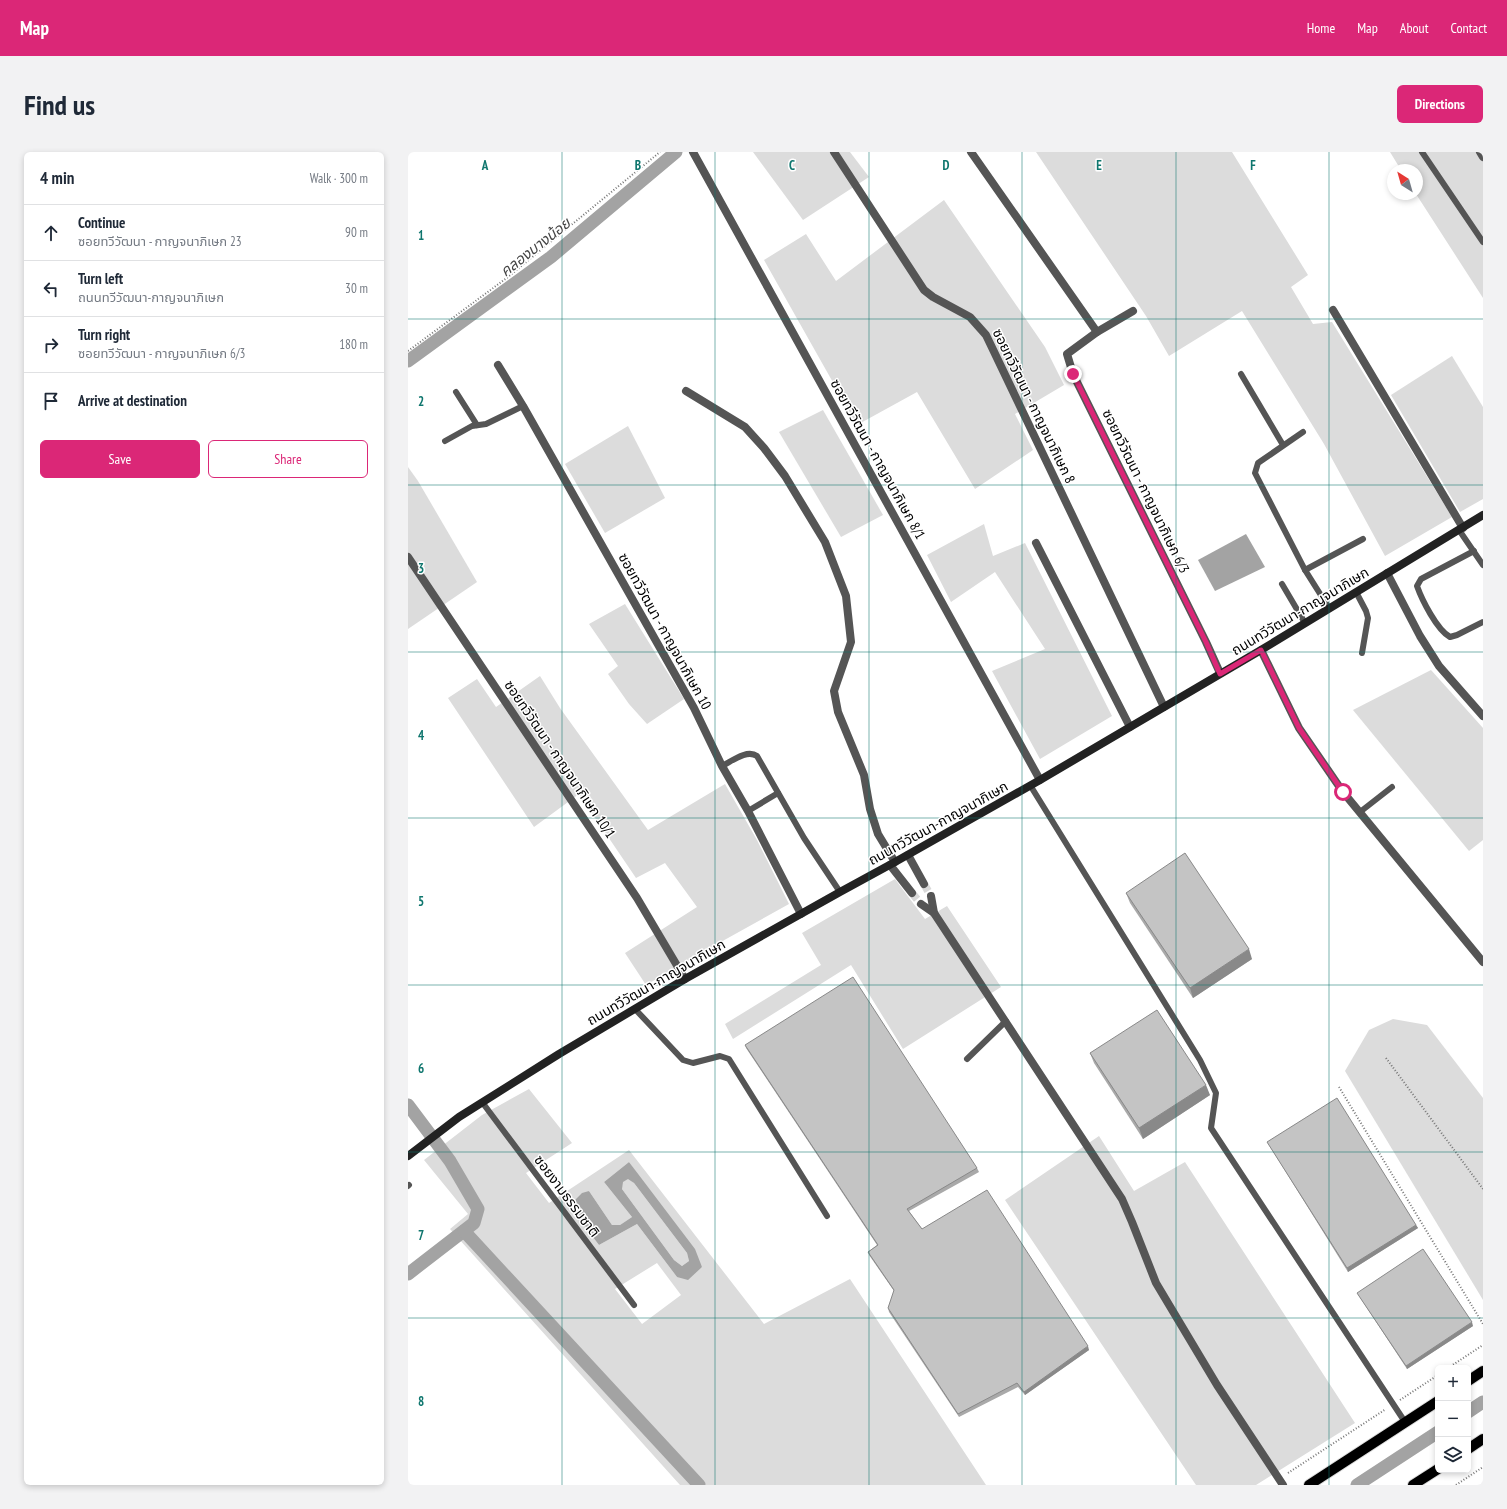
<!DOCTYPE html>
<html lang="en">
<head>
<meta charset="utf-8">
<style>
	:root { --surface:#fff; --page:#f2f2f3; --text:#1f2937; --muted:#747a83; --line:#e0e1e3; --accent:#db2777 }
	body { margin:0; font-family:"PT Sans Narrow","Noto Sans Thai",sans-serif; background:var(--page); color:var(--text) }
	.controls { position:absolute; right:12px; bottom:12px; display:grid; overflow:hidden; border-radius:6px; box-shadow:0 2px 6px #0003 }
	.controls button { width:36px; height:36px; display:grid; place-items:center; padding:0; border:0; border-bottom:1px solid var(--line); background:var(--surface); color:var(--text); font:20px sans-serif }
	.compass { position:absolute; left:979px; top:12px; width:36px; height:36px; border-radius:50%; background:var(--surface); box-shadow:0 2px 6px #0003; rotate:323deg }
	.stop { position:absolute; width:12px; height:12px; margin:-9px; border:3px solid #db2777; border-radius:50%; background:#fff }
	.stop.end { background:#db2777; border-color:#fff; box-shadow:0 1px 4px #0008 }
	.list { margin:0; padding:0; list-style:none }
	h2 { display:flex; justify-content:space-between; align-items:center; height:52px; margin:0; padding:0 16px; font-size:17px }
	h2 small { font-size:13px; font-weight:400; color:var(--muted) }
	.list li { display:grid; grid-template-columns:26px 1fr auto; gap:12px; align-items:center; box-sizing:border-box; height:56px; padding:0 16px; border-top:1px solid var(--line) }
	.list b { display:block; font-size:15px; white-space:nowrap }
	.list p { margin:0; font-size:13px; white-space:nowrap; color:var(--muted) }
	.list em { font-size:13px; font-style:normal; color:var(--muted) }
	.actions { display:flex; gap:8px; padding:12px 16px }
	.actions a { flex:1; padding:9px 0; border:1px solid var(--accent); border-radius:6px; text-align:center; font-size:14px; color:var(--accent) }
	.actions .main { background:var(--accent); color:#fff }
	.icon { flex:none; width:22px; height:22px; fill:none; stroke:currentColor; stroke-width:2; stroke-linecap:round; stroke-linejoin:round }
	.map { position:relative; flex:none; width:1075px; height:1333px; overflow:hidden; border-radius:6px }
	header { display:flex; align-items:center; gap:24px; box-sizing:border-box; height:56px; padding:0 20px; background:var(--accent); color:#fff }
	header strong { font-size:19px }
	nav { display:flex; gap:22px; margin-inline-start:auto; font-size:14px }
	.intro { display:flex; align-items:center; justify-content:space-between; box-sizing:border-box; height:96px; padding:0 24px }
	h1 { margin:0; font-size:28px }
	.button { padding:10px 18px; border-radius:6px; background:var(--accent); color:#fff; font-size:14px; font-weight:700 }
	main { display:flex; gap:24px; padding:0 24px }
	aside { flex:1; background:var(--surface); border-radius:6px; box-shadow:0 2px 6px #0003 }
	.map>svg:first-child { display:block }
</style>
</head>
<body>
<header>
<strong>Map</strong>
<nav><a>Home</a><a>Map</a><a>About</a><a>Contact</a></nav>
</header>
<div class="intro"><h1>Find us</h1><a class="button">Directions</a></div>
<main>
<aside>
<h2>4 min<small>Walk · 300 m</small></h2>
<ul class="list">
<li><svg class="icon" aria-label="ahead" viewBox="0 0 24 24"><path d="M12 20V5M6 11l6-6 6 6"/></svg><div><b>Continue</b><p>ซอยทวีวัฒนา - กาญจนาภิเษก 23</p></div><em>90 m</em></li>
<li><svg class="icon" aria-label="left" viewBox="0 0 24 24"><path d="M17 20v-9H6M10 6l-5 5 5 5"/></svg><div><b>Turn left</b><p>ถนนทวีวัฒนา-กาญจนาภิเษก</p></div><em>30 m</em></li>
<li><svg class="icon" aria-label="right" viewBox="0 0 24 24"><path d="M7 20v-9h11M14 6l5 5-5 5"/></svg><div><b>Turn right</b><p>ซอยทวีวัฒนา - กาญจนาภิเษก 6/3</p></div><em>180 m</em></li>
<li><svg class="icon" aria-label="arrive" viewBox="0 0 24 24"><path d="M6 21V4h12l-3 4 3 4H6"/></svg><div><b>Arrive at destination</b></div></li>
</ul>
<div class="actions"><a class="main">Save</a><a>Share</a></div>
</aside>
<div class="map">
<svg width="1075" height="1333" viewBox="0 0 1075 1333">
	<rect width="100%" height="100%" fill="#fff"/>
	<!-- green -->
	<g fill="#dcdcdc" fill-rule="evenodd">
		<path d="M345 0H442L461 25 395 68Z"/>
		<path d="M628 0H824L900 123 883 135 905 172 924 170 1044 365 977 404 916 292 834 159 761 204 738 164Z"/>
		<path d="M982 0H1075V146L1008 42 1009 18H993Z"/>
		<path d="M536 48 637 195 656 233 607 262 625 298 567 337 509 240 449 273 356 108 398 82 428 129Z"/>
		<path d="M1044 204 1075 255V347L1052 360 983 243Z"/>
		<path d="M415 258 475 363 433 385 371 280Z"/>
		<path d="M220 274 257 346 197 381 157 312Z"/>
		<path d="M0 315 10 329 69 430 0 477Z"/>
		<path d="M576 372 585 404 617 391 704 564 632 607 584 519 637 497 587 420 543 450 519 403Z"/>
		<path d="M217 452 276 547 239 572 221 552 200 522 210 514 181 472Z"/>
		<path d="M1023 518 1075 576V688L1061 699 945 558Z"/>
		<path d="M132 524 152 556 240 678 317 632 349 688 381 752 311 791 238 833 217 801 289 755 257 711 228 726 171 642 126 675 40 546 69 527 88 555Z"/>
		<path d="M487 727 517 767 539 754 593 835 495 897 443 813 325 887 317 872 413 813 394 781Z"/>
		<path d="M985 867 1019 873 1075 946V1148L937 919 961 878Z"/>
		<path d="M121 937 164 991 118 1021 141 1051 221 998 356 1172 442 1127 578 1333H272L42 1077 60 1062 16 1008 74 963ZM221 1010 294 1115 269 1125 229 1072 191 1093 181 1080 163 1052 181 1039 204 1073H212L224 1065 196 1030ZM249 1111 273 1143 234 1172 207 1137Z"/>
		<path d="M691 984 726 1039 777 1010 947 1271 848 1333H788L597 1048Z"/>
		<path d="M221 1026 226 1031 279 1101 281 1109 274 1114 266 1108 214 1037V1030Z"/>
	</g>
	<!-- water -->
	<g fill="#a3a3a3" fill-rule="evenodd">
		<path d="M838 382 857 415 807 439 790 408Z"/>
		<path d="M221 1010 287 1097 294 1115 280 1128 269 1125 229 1072 191 1093 181 1080 163 1052 174 1041 181 1039 204 1073H212L224 1065 196 1030ZM220 1027 226 1031 279 1101 281 1109 274 1114 266 1108 214 1037 215 1030Z"/>
	</g>
	<g fill="none" stroke-linecap="round" stroke-linejoin="round">
		<!-- canal -->
		<g stroke="#a3a3a3" stroke-width="13">
			<path d="M0 209 143 105 268 0"/>
			<path d="M0 953 42 1009 70 1057 66 1071 0 1122"/>
			<path d="M56 1079 291 1333"/>
			<path d="M1060 1260 1075 1250"/>
			<path d="M949 1333 1030 1280"/>
		</g>
		<!-- street-tunnel -->
		<g stroke="#d9d9d9" stroke-width="8" stroke-dasharray="8 4" stroke-linecap="butt">
			<path d="M516 732 523 744"/>
			<path d="M504 741 513 752"/>
		</g>
		<defs>
			<g id="primary">
				<path d="M1060 1229 1075 1219"/>
				<path d="M1060 1297 1075 1287"/>
				<path d="M901 1333 1030 1249"/>
				<path d="M1005 1333 1030 1317"/>
			</g>
		</defs>
		<!-- primary casing -->
		<use href="#primary" stroke="#dbdbdb" stroke-width="12"/>
		<!-- path -->
		<g stroke="#777" stroke-width="2" stroke-dasharray="1 2" stroke-linecap="butt">
			<path d="M0 199 100 125 252 0"/>
			<path d="M978 906 1075 1037"/>
			<path d="M931 935 1075 1172"/>
			<path d="M1040 1216 1075 1193"/>
			<path d="M992 1248 1030 1223"/>
			<path d="M880 1321 978 1257"/>
			<path d="M1048 1333 1075 1315"/>
		</g>
		<!-- lane -->
		<g stroke="#555" stroke-width="6">
			<path d="M1014 0 1075 90"/>
			<path d="M833 222 875 293"/>
			<path d="M48 240 69 273"/>
			<path d="M895 280 850 311 847 321 897 418 921 456"/>
			<path d="M37 289 64 274 78 272 115 254"/>
			<path d="M1051 378 1075 413"/>
			<path d="M1066 399 1013 427 1009 434C1014 448 1029 478 1042 485L1049 483 1075 470"/>
			<path d="M897 418 955 387"/>
			<path d="M874 432 897 471"/>
			<path d="M948 440 958 459 960 466 954 501"/>
			<path d="M314 614C324 609 339 597 349 604L396 686 432 740"/>
			<path d="M622 633 792 908 808 941 803 976 997 1270"/>
			<path d="M340 659 370 641"/>
			<path d="M952 660 984 635"/>
			<path d="M227 857 275 908 285 911 312 904 321 907 419 1064"/>
			<path d="M559 907 598 869"/>
			<path d="M74 950 226 1153"/>
			<path d="M0 1034 1 1033"/>
		</g>
		<!-- street -->
		<g stroke="#555" stroke-width="8">
			<path d="M285 0 632 628"/>
			<path d="M426 0 516 138 525 145 562 165 578 183 756 555"/>
			<path d="M563 0 689 180"/>
			<path d="M1072 0 1075 5"/>
			<path d="M925 158 1055 376"/>
			<path d="M725 159 689 180 659 202 665 222 798 490 812 521"/>
			<path d="M90 213 115 254 286 556 314 614 340 659 393 762"/>
			<path d="M278 239 337 275 356 296 377 324 417 390 438 444 443 490 426 539 430 560 456 623 462 657 470 682 487 710"/>
			<path d="M628 391 722 575"/>
			<path d="M0 405 229 746 277 827"/>
			<path d="M979 421 1012 484 1031 514 1075 564"/>
			<path d="M853 498 891 576 935 640 1075 810"/>
			<path d="M500 703 516 732"/>
			<path d="M482 713 504 741"/>
			<path d="M523 744 526 761 714 1047 724 1070 748 1131 809 1233 875 1333"/>
			<path d="M513 752 526 761"/>
		</g>
		<!-- secondary -->
		<path stroke="#222" stroke-width="8" d="M0 1004 51 965 151 902 277 827 432 740 487 710 632 628 853 498 1075 363"/>
		<!-- primary -->
		<use href="#primary" stroke="#000" stroke-width="10"/>
	</g>
	<!-- wall -->
	<g fill="#a9a9a9">
		<path d="M718 741 844 807 785 846 722 751Z"/>
		<path d="M337 893 569 1016 571 1020 501 1059 514 1077 681 1198 617 1243 610 1235 551 1265 481 1160 480 1156 486 1139 461 1103 460 1100 469 1093 338 896Z"/>
		<path d="M682 901 802 943 735 987 686 911Z"/>
		<path d="M859 990 1008 1073 1010 1076 940 1120 861 993Z"/>
		<path d="M949 1141 1065 1174 999 1217 951 1144Z"/>
	</g>
	<!-- shaded-wall -->
	<g fill="#898989">
		<path d="M841 797 844 807 785 846 782 836Z"/>
		<path d="M798 933 802 943 735 987 731 976Z"/>
		<path d="M1008 1073 1010 1076 940 1120 939 1116Z"/>
		<path d="M1064 1170 1065 1174 999 1217 998 1214Z"/>
		<path d="M680 1194 681 1198 617 1243 616 1240Z"/>
	</g>
	<!-- building -->
	<g fill="#c4c4c4" stroke="#898989">
		<path d="M777 701 841 797 782 836 718 741Z"/>
		<path d="M445 825 569 1016 499 1057 514 1077 579 1038 680 1194 616 1240 609 1231 550 1262 480 1156 486 1138 460 1100 470 1093 337 893Z"/>
		<path d="M749 858 798 933 731 976 682 901Z"/>
		<path d="M929 946 1008 1073 939 1116 859 990Z"/>
		<path d="M1015 1097 1064 1170 998 1214 949 1141Z"/>
	</g>
	<g fill="none" stroke-linecap="round" stroke-linejoin="round">
		<!-- route -->
		<path stroke="#db2777" stroke-width="5" d="M665 222 798 490 812 522 853 498 891 576 935 640"/>
	</g>
	<!-- grid -->
	<path fill="none" stroke="#0f766e" stroke-width="1" stroke-opacity="0.55" d="M154 0V1333M307 0V1333M461 0V1333M614 0V1333M768 0V1333M921 0V1333M0 167H1075M0 333H1075M0 500H1075M0 666H1075M0 833H1075M0 1000H1075M0 1166H1075"/>
	<g text-anchor="middle" dominant-baseline="central" stroke-width="3" stroke-linejoin="round" paint-order="stroke">
		<!-- street labels -->
		<g font-size="14" fill="#000" stroke="#fff">
			<text transform="translate(626 254) rotate(64)">ซอยทวีวัฒนา - กาญจนาภิเษก 8</text>
			<text transform="translate(470 307) rotate(61)">ซอยทวีวัฒนา - กาญจนาภิเษก 8/1</text>
			<text transform="translate(738 339) rotate(64)">ซอยทวีวัฒนา - กาญจนาภิเษก 6/3</text>
			<text transform="translate(892 459) rotate(-31)">ถนนทวีวัฒนา-กาญจนาภิเษก</text>
			<text transform="translate(257 479) rotate(61)">ซอยทวีวัฒนา - กาญจนาภิเษก 10</text>
			<text transform="translate(152 607) rotate(56)">ซอยทวีวัฒนา - กาญจนาภิเษก 10/1</text>
			<text transform="translate(530 671) rotate(-29)">ถนนทวีวัฒนา-กาญจนาภิเษก</text>
			<text transform="translate(248 830) rotate(-30)">ถนนทวีวัฒนา-กาญจนาภิเษก</text>
			<text transform="translate(159 1044) rotate(53)">ซอยงามธรรมชาติ</text>
		</g>
		<!-- water labels -->
		<g font-size="15" font-style="italic" fill="#444" stroke="#fff">
			<text transform="translate(127 95) rotate(-38)">คลองบางน้อย</text>
		</g>
	</g>
	<g font-size="13" text-anchor="middle" font-weight="bold" fill="#0f766e" stroke="#fff" stroke-width="3" stroke-linejoin="round" paint-order="stroke">
		<text x="77" y="18">A</text>
		<text x="230" y="18">B</text>
		<text x="384" y="18">C</text>
		<text x="538" y="18">D</text>
		<text x="691" y="18">E</text>
		<text x="845" y="18">F</text>
		<text x="13" y="88">1</text>
		<text x="13" y="254">2</text>
		<text x="13" y="421">3</text>
		<text x="13" y="588">4</text>
		<text x="13" y="754">5</text>
		<text x="13" y="921">6</text>
		<text x="13" y="1088">7</text>
		<text x="13" y="1254">8</text>
	</g>
</svg>
<div class="controls">
<button>+</button>
<button>−</button>
<button><svg class="icon" aria-label="layers" viewBox="0 0 24 24"><path d="M12 4l9 5-9 5-9-5zM3 14l9 5 9-5"/></svg></button>
</div>
<svg class="compass" viewBox="-18 -18 36 36"><path d="M0-13l5 13h-10z" fill="#e53935"/><path d="M0 13l5-13h-10z" fill="#747a83"/></svg>
<div class="stop" style="left:935px;top:640px"></div>
<div class="stop end" style="left:665px;top:222px"></div>
</div>
</main>
</body>
</html>
